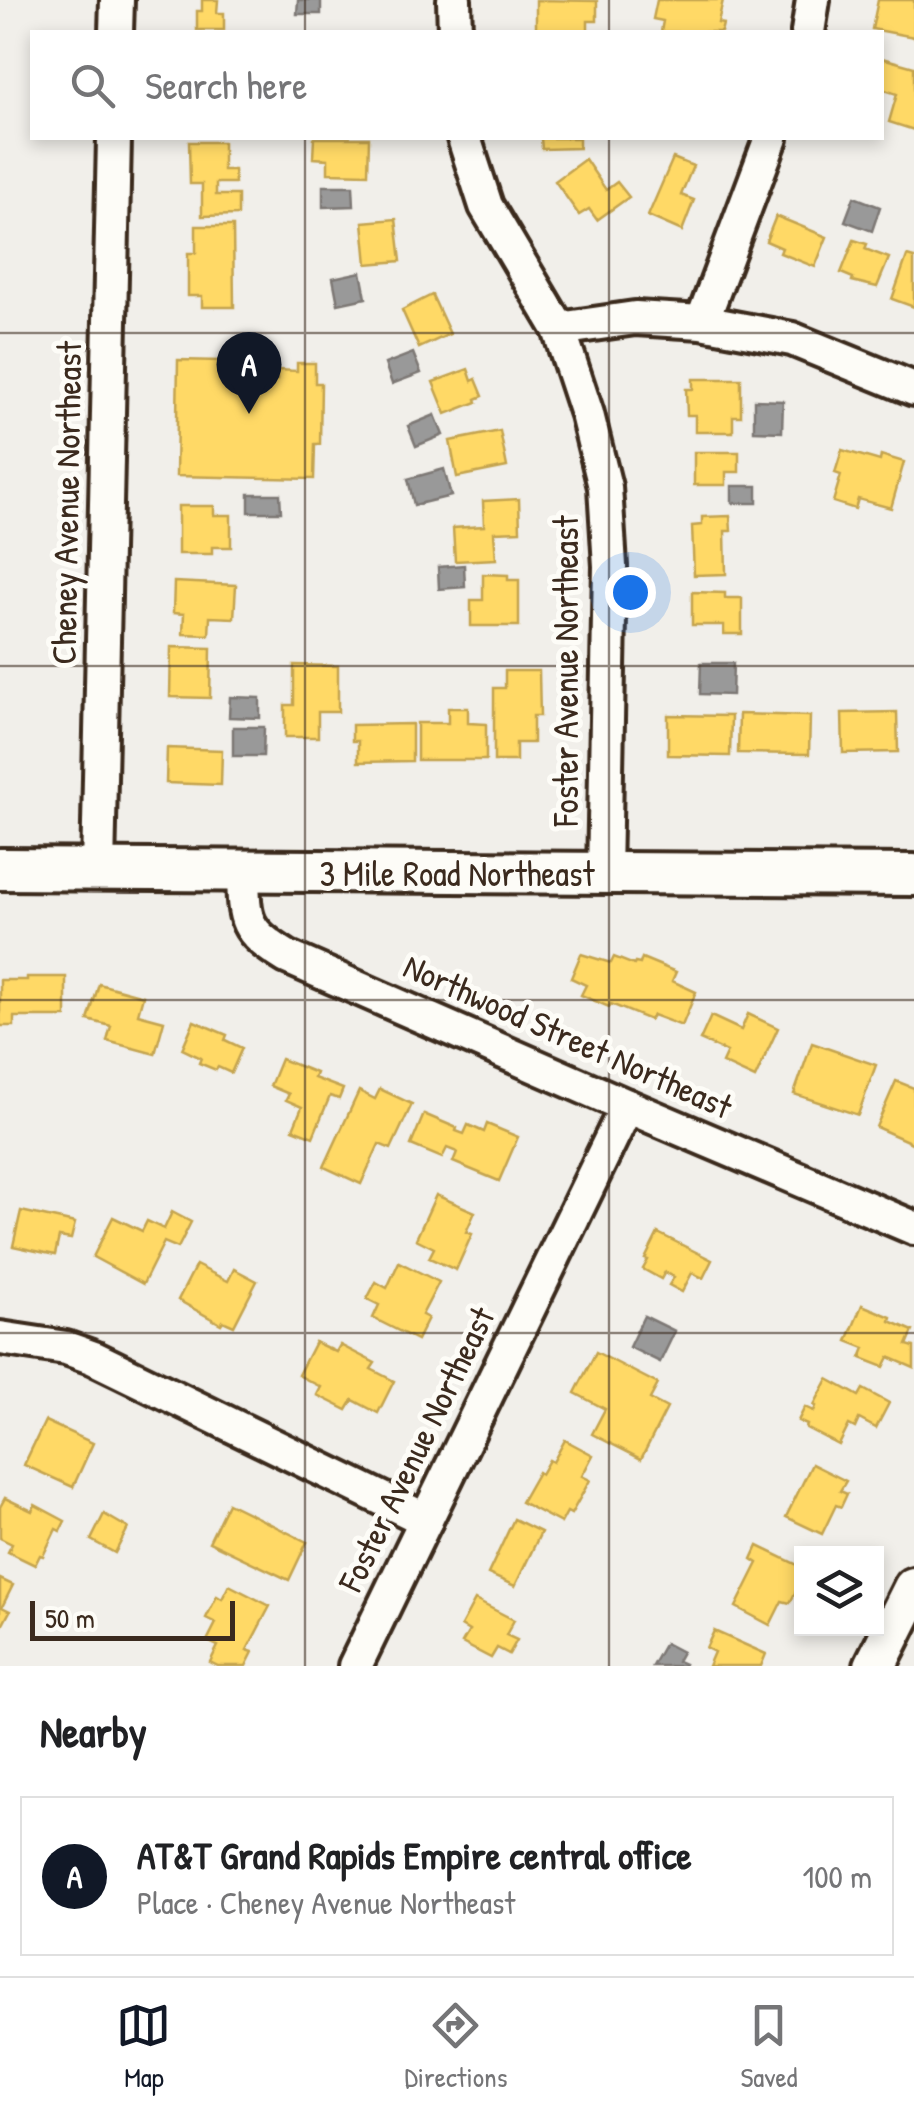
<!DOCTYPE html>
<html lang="en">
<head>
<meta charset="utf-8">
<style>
	:root { --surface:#fff; --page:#f6f6f6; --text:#202124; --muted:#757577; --line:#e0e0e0; --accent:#111827 }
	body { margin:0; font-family:"Patrick Hand",sans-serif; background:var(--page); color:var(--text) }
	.controls { position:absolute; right:30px; bottom:30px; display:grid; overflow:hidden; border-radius:0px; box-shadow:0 5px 15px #0003 }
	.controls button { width:90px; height:90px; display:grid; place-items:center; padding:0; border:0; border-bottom:2px solid var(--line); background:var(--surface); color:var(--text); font:50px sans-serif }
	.scale { position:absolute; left:30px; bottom:25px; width:205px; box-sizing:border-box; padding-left:10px; border:5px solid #3b2a1e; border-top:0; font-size:28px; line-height:35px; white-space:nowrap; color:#3b2a1e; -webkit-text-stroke:8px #fdfcf7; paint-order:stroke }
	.you { position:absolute; left:630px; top:592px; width:35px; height:35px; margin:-25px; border:8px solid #fff; border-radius:50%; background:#1a73e8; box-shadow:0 0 0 15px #1a73e833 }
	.badge { display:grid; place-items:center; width:65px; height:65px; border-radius:50%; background:var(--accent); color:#fff; font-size:32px; font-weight:700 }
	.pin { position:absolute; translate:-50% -82px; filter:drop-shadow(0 2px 5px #0008) }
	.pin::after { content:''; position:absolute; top:52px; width:35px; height:30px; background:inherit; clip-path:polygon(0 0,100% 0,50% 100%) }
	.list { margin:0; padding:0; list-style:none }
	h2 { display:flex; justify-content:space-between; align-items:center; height:130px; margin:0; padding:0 40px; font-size:42px }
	h2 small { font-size:32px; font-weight:400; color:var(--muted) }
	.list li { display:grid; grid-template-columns:65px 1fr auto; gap:30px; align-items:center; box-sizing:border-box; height:160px; margin:0 20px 20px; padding:0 20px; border:2px solid var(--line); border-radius:0px }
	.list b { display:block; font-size:38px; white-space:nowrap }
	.list p { margin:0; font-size:32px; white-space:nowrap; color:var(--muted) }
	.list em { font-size:32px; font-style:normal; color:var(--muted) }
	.icon { flex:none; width:55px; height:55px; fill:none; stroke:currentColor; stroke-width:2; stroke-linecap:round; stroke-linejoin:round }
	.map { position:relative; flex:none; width:914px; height:1666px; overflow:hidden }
	.search { position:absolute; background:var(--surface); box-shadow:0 5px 15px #0003; left:30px; right:30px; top:30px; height:110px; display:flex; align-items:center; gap:25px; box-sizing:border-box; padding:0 35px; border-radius:0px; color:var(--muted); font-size:38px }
	.sheet { height:310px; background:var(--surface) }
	nav { display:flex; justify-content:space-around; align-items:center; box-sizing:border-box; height:140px; border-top:2px solid var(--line); background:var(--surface); font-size:28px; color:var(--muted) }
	nav a { display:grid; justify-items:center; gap:5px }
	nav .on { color:var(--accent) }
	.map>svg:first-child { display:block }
</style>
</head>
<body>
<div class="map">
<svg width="914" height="1666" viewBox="0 0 914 1666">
	<rect width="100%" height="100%" fill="#f1efea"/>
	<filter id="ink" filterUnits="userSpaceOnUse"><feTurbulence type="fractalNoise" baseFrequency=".01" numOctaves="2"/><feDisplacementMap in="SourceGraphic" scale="20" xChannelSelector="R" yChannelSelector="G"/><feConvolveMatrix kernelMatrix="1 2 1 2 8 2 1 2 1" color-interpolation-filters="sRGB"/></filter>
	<g filter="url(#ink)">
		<!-- homes -->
		<g fill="#ffd966" stroke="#c4a450" stroke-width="2.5">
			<path d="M202 0H218L217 13H224V30H197V11H202Z"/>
			<path d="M536 0 597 1V21H588V30L536 32Z"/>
			<path d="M657 0H723L718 23 723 24 721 32H661L663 21 653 19Z"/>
			<path d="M878 0H914V37L872 29Z"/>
			<path d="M882 58 914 67V130L889 122 897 94 882 89Z"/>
			<path d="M314 138H369L368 174 328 173V159L313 158Z"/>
			<path d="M541 138H579V148L542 149Z"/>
			<path d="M189 142H223V170H234L235 183H216V195H238V215L202 216V184H190Z"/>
			<path d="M673 158 693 166 681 195 694 200 682 231 648 216Z"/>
			<path d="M585 159 606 190 617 182 629 197 597 220 589 209 579 215 555 181Z"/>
			<path d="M776 216 827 237 815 267 780 253 782 248 766 241Z"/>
			<path d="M396 219 401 261 367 264 363 222Z"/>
			<path d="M196 226H233L234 307H202V296H188V253H196Z"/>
			<path d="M854 240 867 244 865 249 889 258 877 287 852 281 853 278 841 273Z"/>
			<path d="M907 256 914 258V307L892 299Z"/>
			<path d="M432 295 450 334 419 348 402 310Z"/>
			<path d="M178 360 221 361V379L277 380V370L297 371V363H315V383H321L320 444H315L314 479 176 476Z"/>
			<path d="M468 369 472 381 476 379 483 396 476 399 477 402 446 414 433 382Z"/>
			<path d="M693 379H741V416H733V432H695V415H687L686 389H693Z"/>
			<path d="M500 431 507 467 457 477 450 441Z"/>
			<path d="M842 450 880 461 881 455 904 462 891 508 858 499 855 509 833 502 841 475 835 473Z"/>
			<path d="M694 452H739V472H726V485H694Z"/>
			<path d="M519 499 520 531 494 532 496 559 455 561 453 528 484 526 483 501Z"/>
			<path d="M178 506H214V515H231V547H212V554H178Z"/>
			<path d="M730 516 731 531H725L726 574 694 575 692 526 702 525V517Z"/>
			<path d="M483 574 508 575V580H519V626H471V600H483Z"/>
			<path d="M174 582 236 585 234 618 210 617 209 635 183 634 184 614 173 613Z"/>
			<path d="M692 592 725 593V598H742V634H724V625H692Z"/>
			<path d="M171 647 211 648 210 698 170 697Z"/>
			<path d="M294 665 338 666V712H318V737H285V705H294Z"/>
			<path d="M505 671H539L540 716H533V743H516V761H494V688H505Z"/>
			<path d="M448 708H468V723L486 724V760H417V723H448Z"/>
			<path d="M897 712 898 752 843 753 842 713Z"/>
			<path d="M739 714 810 716 809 754 738 753Z"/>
			<path d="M668 715 731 716 730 756 668 755Z"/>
			<path d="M412 724V761L358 762V741H352V725Z"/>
			<path d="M167 748 222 750 221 785 166 783Z"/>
			<path d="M581 954 611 963 614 957 634 965 635 963 640 964 642 958 676 972 672 981 696 992 682 1026 653 1015 650 1020 611 1004 609 1007 581 995 586 985 571 978Z"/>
			<path d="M27 977H66V1017H14V1026H0V980H27Z"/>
			<path d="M99 984 143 996 138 1014 164 1021 155 1054 107 1041 111 1026 88 1020Z"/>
			<path d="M748 1014 778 1028 755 1078 722 1063 727 1052 700 1040 711 1016 741 1030Z"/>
			<path d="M194 1021 227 1035 225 1040 242 1048 231 1073 218 1067 216 1070 199 1063 201 1058 182 1049Z"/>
			<path d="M812 1043 876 1065 858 1115 794 1094Z"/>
			<path d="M281 1059 316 1073 314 1078 343 1089 339 1099 330 1096 313 1137 293 1129 302 1107 286 1100 289 1094 270 1086Z"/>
			<path d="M896 1081 914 1088V1144L876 1127Z"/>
			<path d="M380 1089 412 1104 391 1149 379 1144 361 1184 324 1167 359 1091 375 1099Z"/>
			<path d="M424 1114 457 1128 456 1131 464 1134 468 1125 484 1132 487 1124 518 1137 499 1181 453 1162 457 1152 447 1148 442 1158 411 1145Z"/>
			<path d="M436 1195 475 1212 466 1232 472 1234 456 1270 429 1258 434 1248 416 1239Z"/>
			<path d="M21 1211 75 1223 71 1239 59 1237 55 1255 13 1246Z"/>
			<path d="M172 1212 191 1222 178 1248 164 1242 143 1284 93 1257 113 1217 142 1231 147 1221 164 1229Z"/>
			<path d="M658 1233 712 1260 703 1278 692 1273 682 1292 669 1285 674 1277 665 1272 661 1279 643 1269 648 1260 645 1259Z"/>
			<path d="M399 1262 439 1282 422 1315 428 1318 417 1340 373 1318 379 1305 367 1299 376 1282 387 1288Z"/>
			<path d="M196 1265 228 1281 234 1269 257 1281 234 1326 223 1321 221 1324 178 1300Z"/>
			<path d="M862 1305 891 1317 890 1321 913 1331 907 1345 914 1347V1368L889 1357 884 1367 861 1358 865 1348 847 1341Z"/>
			<path d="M315 1342 336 1352 340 1345 375 1363 371 1369 394 1381 378 1413 353 1400 347 1410 317 1395 321 1387 298 1375Z"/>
			<path d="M596 1352 658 1384 650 1399 667 1408 641 1459 592 1434 605 1409 575 1393Z"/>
			<path d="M828 1379 859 1396 863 1389 889 1403 876 1428 859 1419 855 1428 849 1425 839 1445 806 1428 807 1425 798 1421 805 1407 814 1411 816 1406 814 1405Z"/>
			<path d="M45 1421 93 1443 73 1487 24 1465Z"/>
			<path d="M565 1440 593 1455 582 1476 590 1480 571 1514 567 1512 561 1523 521 1502 538 1472 541 1474 549 1460 553 1462Z"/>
			<path d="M812 1464 846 1481 840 1491 847 1494 841 1507 836 1505 822 1534 786 1517Z"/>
			<path d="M5 1498 32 1511 35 1505 65 1521 60 1531 56 1529 43 1556 40 1555 35 1565 8 1552 12 1544 0 1538V1507Z"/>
			<path d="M228 1503 307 1542 289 1580 209 1542Z"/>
			<path d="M104 1514 128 1528 115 1553 91 1540Z"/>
			<path d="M514 1519 541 1532 515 1586 488 1574Z"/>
			<path d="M758 1546 802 1567 798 1577 802 1579V1594L796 1591 790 1603 782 1601 770 1625 736 1607 758 1563 752 1559Z"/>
			<path d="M0 1579 13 1585 2 1607 10 1611 2 1626 0 1625Z"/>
			<path d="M229 1585 270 1606 247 1650 253 1652 246 1666H218L210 1662 218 1646 207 1641 216 1623 206 1618 217 1596 222 1599Z"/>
			<path d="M475 1600 514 1620 506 1635 517 1640 509 1654 497 1648 491 1658 462 1643 469 1631 461 1626Z"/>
			<path d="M714 1631 766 1654 761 1666H708L714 1652 706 1648Z"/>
		</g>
		<!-- industry -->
		<g fill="#999" stroke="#7d7874" stroke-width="2.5">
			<path d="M298 0H321V14H297Z"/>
			<path d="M323 186H353L354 206 323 207Z"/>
			<path d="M854 197 880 207 872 231 845 221Z"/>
			<path d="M361 272 366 298 338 304 333 278Z"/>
			<path d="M413 353 421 373 392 384 385 364Z"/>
			<path d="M754 400 783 401 782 432 754 431Z"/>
			<path d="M435 415 443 435 416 446 408 426Z"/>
			<path d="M444 469 451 496 414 505 408 479Z"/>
			<rect x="732" y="486" width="25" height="17"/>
			<path d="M249 494H280L281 512H249Z"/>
			<path d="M464 565 465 587 439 589 438 567Z"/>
			<path d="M701 663H733L732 695 700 694Z"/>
			<path d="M230 697 260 698V718L229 717Z"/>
			<path d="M233 727H264L263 756H233Z"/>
			<path d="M644 1316 675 1331 660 1362 629 1347Z"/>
			<path d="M665 1643 682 1652 677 1661 684 1664 683 1666H652Z"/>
		</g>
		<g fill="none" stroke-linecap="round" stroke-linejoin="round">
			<defs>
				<g id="minor">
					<path d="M454 0 455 32"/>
					<path d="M116 32 117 0"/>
					<path d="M808 32 813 0"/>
					<path d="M464 138 486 206 559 329 587 414 605 487 610 566 604 874"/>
					<path d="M702 322 771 138"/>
					<path d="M559 329 635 318 702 322 792 339 914 389"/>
					<path d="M98 870 114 138"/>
					<path d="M243 871C244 921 243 930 287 957L627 1106 914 1228"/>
					<path d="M0 1338 66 1348 94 1358 426 1520"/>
					<path d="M355 1666 627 1106"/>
				</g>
				<g id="major">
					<path d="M0 869 914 875"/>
					<path d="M875 1666 914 1588"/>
				</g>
			</defs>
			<!-- minor casing -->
			<use href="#minor" stroke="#3b2a1e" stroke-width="40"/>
			<!-- major casing -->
			<use href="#major" stroke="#3b2a1e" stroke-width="48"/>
			<!-- minor -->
			<use href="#minor" stroke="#fdfcf7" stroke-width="32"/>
			<!-- major -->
			<use href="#major" stroke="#fdfcf7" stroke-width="40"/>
		</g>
	</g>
	<!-- grid -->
	<path fill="none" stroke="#3b2a1e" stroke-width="2.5" stroke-opacity="0.55" d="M305 0V32M609 0V32M305 138V1666M609 138V1666M0 333H914M0 666H914M0 1000H914M0 1333H914"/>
	<g text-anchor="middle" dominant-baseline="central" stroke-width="10" stroke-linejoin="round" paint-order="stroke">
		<!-- street labels -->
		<g font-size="35" fill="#3b2a1e" stroke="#fdfcf7">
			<text transform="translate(66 503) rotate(-89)">Cheney Avenue Northeast</text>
			<text transform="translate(565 671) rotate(-90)">Foster Avenue Northeast</text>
			<text x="457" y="873">3 Mile Road Northeast</text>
			<text transform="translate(568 1036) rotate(24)">Northwood Street Northeast</text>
			<text transform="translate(416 1449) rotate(-64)">Foster Avenue Northeast</text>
		</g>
	</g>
</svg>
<div class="controls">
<button><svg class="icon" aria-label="layers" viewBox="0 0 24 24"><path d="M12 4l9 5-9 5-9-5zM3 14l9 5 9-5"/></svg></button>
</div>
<div class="scale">50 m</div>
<div class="you"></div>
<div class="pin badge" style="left:249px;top:414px">A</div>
<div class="search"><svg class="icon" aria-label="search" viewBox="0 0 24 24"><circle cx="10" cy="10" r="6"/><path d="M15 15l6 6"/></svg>Search here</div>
</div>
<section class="sheet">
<h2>Nearby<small></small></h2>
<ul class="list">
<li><span class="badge">A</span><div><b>AT&amp;T Grand Rapids Empire central office</b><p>Place · Cheney Avenue Northeast</p></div><em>100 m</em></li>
</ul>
</section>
<nav>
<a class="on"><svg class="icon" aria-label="map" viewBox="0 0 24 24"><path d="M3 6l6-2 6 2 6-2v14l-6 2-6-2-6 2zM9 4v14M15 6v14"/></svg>Map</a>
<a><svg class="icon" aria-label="directions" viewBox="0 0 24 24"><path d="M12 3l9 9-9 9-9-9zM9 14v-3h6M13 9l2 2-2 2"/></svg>Directions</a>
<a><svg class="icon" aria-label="saved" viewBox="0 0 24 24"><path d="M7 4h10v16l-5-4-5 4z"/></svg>Saved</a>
</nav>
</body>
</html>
